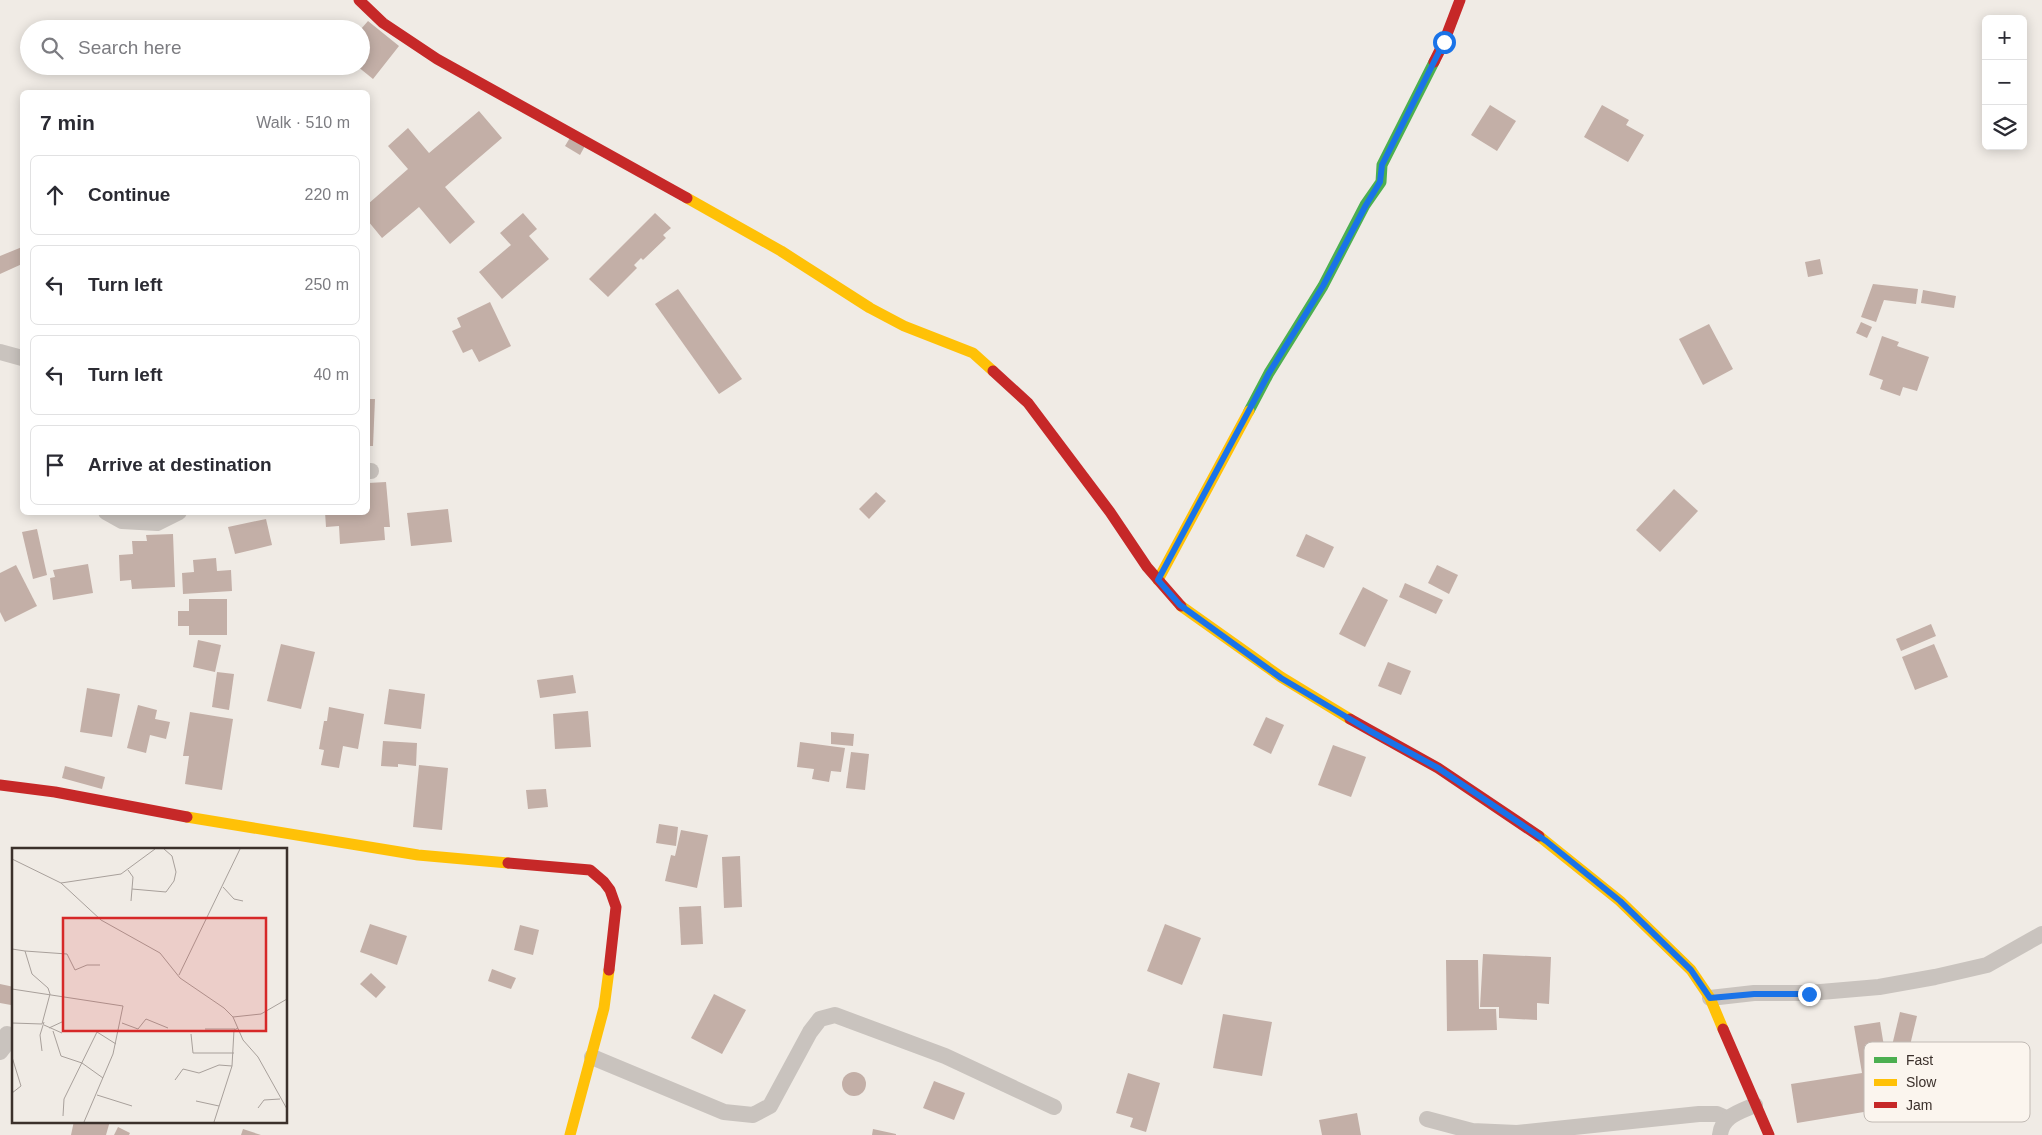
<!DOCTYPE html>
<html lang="en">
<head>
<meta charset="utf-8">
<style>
	:root { --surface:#fff; --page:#f7f7f7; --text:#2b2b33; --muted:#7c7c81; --line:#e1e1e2 }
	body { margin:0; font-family:Helvetica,sans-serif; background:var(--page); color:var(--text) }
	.controls { position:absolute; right:15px; top:15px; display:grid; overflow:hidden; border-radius:8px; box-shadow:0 2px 12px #0003 }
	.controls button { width:45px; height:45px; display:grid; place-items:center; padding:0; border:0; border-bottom:1px solid var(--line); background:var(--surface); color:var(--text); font:25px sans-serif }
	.stop { position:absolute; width:15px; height:15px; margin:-11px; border:4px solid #1a73e8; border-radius:50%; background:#fff }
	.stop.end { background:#1a73e8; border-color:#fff; box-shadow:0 1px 5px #0008 }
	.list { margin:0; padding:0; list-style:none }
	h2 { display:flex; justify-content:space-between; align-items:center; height:65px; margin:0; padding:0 20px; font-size:21px }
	h2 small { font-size:16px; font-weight:400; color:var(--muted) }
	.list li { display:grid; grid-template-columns:32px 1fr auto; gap:15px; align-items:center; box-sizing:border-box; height:80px; margin:0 10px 10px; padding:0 10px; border:1px solid var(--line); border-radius:8px }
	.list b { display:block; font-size:19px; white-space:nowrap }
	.list em { font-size:16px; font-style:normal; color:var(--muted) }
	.icon { flex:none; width:28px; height:28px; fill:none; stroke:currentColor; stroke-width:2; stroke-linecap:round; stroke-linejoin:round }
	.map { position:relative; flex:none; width:2042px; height:1135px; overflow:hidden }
	.search { position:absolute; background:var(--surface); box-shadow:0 2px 12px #0003; left:20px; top:20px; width:350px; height:55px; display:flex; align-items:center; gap:12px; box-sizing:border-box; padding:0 18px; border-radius:28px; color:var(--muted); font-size:19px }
	.panel { position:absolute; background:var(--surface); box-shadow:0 2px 12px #0003; left:20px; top:90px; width:350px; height:425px; border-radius:8px }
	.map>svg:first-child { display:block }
</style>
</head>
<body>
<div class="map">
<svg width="2042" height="1135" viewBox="0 0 2042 1135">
	<rect width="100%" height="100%" fill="#f0ebe5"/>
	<!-- building -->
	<g fill="#c3afa7">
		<path d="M368 21 399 46 373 79 357 66H361V29Z"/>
		<path d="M1490 105 1516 121 1497 151 1471 135Z"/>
		<path d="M1602 105 1629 120 1626 125 1644 135 1628 162 1584 137Z"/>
		<path d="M479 111 502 138 445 187 475 222 450 244 419 207 382 238 368 221V204L408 169 388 146 408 128 429 153Z"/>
		<path d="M571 136 586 144 580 155 565 146Z"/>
		<path d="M523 213 537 229 529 236 549 259 502 299 479 272 511 245 500 233Z"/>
		<path d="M655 213 671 228 663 235 666 238 643 260 641 258 634 265 637 268 608 297 589 279Z"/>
		<path d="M22 247V264L0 274V256Z"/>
		<path d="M1820 259 1823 274 1808 277 1805 262Z"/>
		<path d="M1873 284 1918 289 1916 304 1884 300 1876 322 1861 317Z"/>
		<path d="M678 289 742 379 719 394 655 304Z"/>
		<path d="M1923 290 1956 296 1954 308 1921 303Z"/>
		<path d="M490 302 511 346 479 362 472 349 463 353 452 331 461 327 457 318Z"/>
		<path d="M1861 322 1872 327 1867 338 1856 333Z"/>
		<path d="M1709 324 1733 369 1703 385 1679 339Z"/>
		<path d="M1882 336 1899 342 1897 346 1929 357 1917 391 1903 387 1900 396 1880 389 1883 380 1869 375Z"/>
		<path d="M368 399H375L373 446H368Z"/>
		<path d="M386 482 390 527H384L385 540 340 544 339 526 326 527 325 512H368V483Z"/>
		<path d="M1674 489 1698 511 1660 552 1636 530Z"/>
		<path d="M876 492 886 501 869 519 859 509Z"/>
		<path d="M448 509 452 542 411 546 407 513Z"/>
		<path d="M266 519 272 545 235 554 228 527Z"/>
		<path d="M37 529 47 575 33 579 22 532Z"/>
		<path d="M173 534 175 587 132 589 131 580 120 581 119 555 133 554 132 541H147L146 535Z"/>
		<path d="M1306 534 1334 547 1324 568 1296 556Z"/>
		<path d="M216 558 217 571 231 570 232 591 183 594 182 573 194 572 193 560Z"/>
		<path d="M88 564 93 593 53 600 50 578 55 577 53 570Z"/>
		<path d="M16 565 37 606 5 622 0 612V573Z"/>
		<path d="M1437 565 1458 575 1449 594 1428 583Z"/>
		<path d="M1405 583 1443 600 1436 614 1399 597Z"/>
		<path d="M1363 587 1388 600 1365 647 1339 634Z"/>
		<path d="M189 599H227V635H189V626H178V611H189Z"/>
		<path d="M1931 624 1936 636 1901 651 1896 639Z"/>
		<path d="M198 640 221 645 215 672 193 667Z"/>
		<path d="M281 644 315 652 301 709 267 701Z"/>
		<path d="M1934 644 1948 677 1915 690 1902 657Z"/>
		<path d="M1388 662 1411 671 1401 695 1378 686Z"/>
		<path d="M217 672 234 674 229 710 212 707Z"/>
		<path d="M573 675 576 693 540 698 537 680Z"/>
		<path d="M87 688 120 694 112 737 80 732Z"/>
		<path d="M389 689 425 694 421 729 384 724Z"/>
		<path d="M138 705 157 710 155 719 170 722 166 739 150 735 146 753 127 748Z"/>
		<path d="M329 707 364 714 358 749 343 746 339 768 321 765 324 750 319 749 324 721H327Z"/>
		<path d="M588 711 591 747 555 749 553 714Z"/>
		<path d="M190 712 233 719 222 790 185 784 189 756H183Z"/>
		<path d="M1266 717 1284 725 1271 754 1253 745Z"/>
		<path d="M831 732 854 734 853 746 831 744Z"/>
		<path d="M383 741 417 743 416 766 398 764V767L381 766Z"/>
		<path d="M800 742 845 748 841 772 831 771 829 782 812 779 814 769 797 767Z"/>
		<path d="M1333 745 1366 757 1351 797 1318 785Z"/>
		<path d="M851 752 869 754 865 790 846 788Z"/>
		<path d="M419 765 448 768 442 830 413 827Z"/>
		<path d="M65 766 105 777 102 789 62 778Z"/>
		<path d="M546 789 548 807 528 809 526 790Z"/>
		<path d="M659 824 678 827 676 846 656 843Z"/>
		<path d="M681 830 708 835 697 888 665 881 671 855 675 856Z"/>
		<path d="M740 856 742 907 724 908 722 857Z"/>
		<path d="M701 906 703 944 681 945 679 907Z"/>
		<path d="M370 924 407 936 397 965 360 952Z"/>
		<path d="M1165 924 1201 938 1182 985 1147 971Z"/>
		<path d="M520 925 539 930 533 955 514 950Z"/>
		<path d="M1483 954 1551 957 1549 1004 1537 1003V1020L1499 1018V1007H1480Z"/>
		<path d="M1446 960H1478L1479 1009H1496L1497 1030 1447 1031Z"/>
		<path d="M492 969 516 978 511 989 488 981Z"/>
		<path d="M371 973 386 987 376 998 360 984Z"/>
		<path d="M0 984 14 987 11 1005 0 1003Z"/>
		<path d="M714 994 746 1010 722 1054 691 1038Z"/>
		<path d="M1900 1012 1917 1016 1907 1058 1890 1054Z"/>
		<path d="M1223 1014 1272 1022 1262 1076 1213 1068Z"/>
		<path d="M1880 1022 1894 1107 1797 1123 1791 1084 1862 1073 1854 1026Z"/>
		<circle cx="854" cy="1084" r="12"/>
		<path d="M1128 1073 1160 1083 1146 1132 1130 1127 1133 1118 1116 1113Z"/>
		<path d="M934 1081 965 1093 954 1120 923 1108Z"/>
		<path d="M1357 1113 1361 1135H1322L1319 1120Z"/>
		<path d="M74 1121H110L106 1135H71Z"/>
		<path d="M118 1127 130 1133 129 1135H114Z"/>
		<path d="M243 1129 261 1135H241Z"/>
		<path d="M873 1129 896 1134V1135H872Z"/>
	</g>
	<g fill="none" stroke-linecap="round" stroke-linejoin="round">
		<!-- street -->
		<g stroke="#c9c3be" stroke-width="16">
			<path d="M0 352 22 358"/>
			<path d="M368 471H371"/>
			<path d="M106 512 122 521 157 523 179 512"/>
			<path d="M1710 998 1754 993H1809L1879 987 1935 977 1987 965 2042 934"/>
			<path d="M0 1052 7 1043V1034"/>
			<path d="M592 1057 724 1112 753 1115 770 1106 810 1032 820 1019 835 1015 945 1056 1054 1107"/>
			<path d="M1427 1119 1472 1131 1517 1133 1699 1114H1717L1726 1118"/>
			<path d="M1720 1135C1722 1116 1739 1112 1755 1105"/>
		</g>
		<!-- fast -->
		<path stroke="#4caf50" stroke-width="11" d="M1249 411 1269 373 1323 286 1365 205 1381 182 1382 165 1434 62"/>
		<!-- slow -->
		<g stroke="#ffc107" stroke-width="11">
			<path d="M687 198 781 251 870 308 904 326 973 353 993 371"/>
			<path d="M1158 580 1249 411"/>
			<path d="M1181 606 1281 677 1350 719"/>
			<path d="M187 817 418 855 508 863"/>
			<path d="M1539 836 1620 901 1691 970 1710 998 1723 1029"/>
			<path d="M570 1135 604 1008 609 970"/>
		</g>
		<!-- jam -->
		<g stroke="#c62828" stroke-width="11">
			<path d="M359 0 383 23 437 59 687 198"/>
			<path d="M1434 62 1444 42 1460 0"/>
			<path d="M993 371 1028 403 1110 512 1147 567 1181 606"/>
			<path d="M1350 719 1438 768 1539 836"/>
			<path d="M0 785 55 792 187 817"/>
			<path d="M508 863 590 870 604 882 610 890 616 907 609 970"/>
			<path d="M1723 1029 1769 1135"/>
		</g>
	</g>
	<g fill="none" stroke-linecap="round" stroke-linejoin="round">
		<!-- route -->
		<path stroke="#1a73e8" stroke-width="6" d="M1444 42 1382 165 1380 182 1366 205 1323 286 1269 373 1158 580 1180 605 1281 678 1370 731 1438 768 1546 841 1620 901 1691 970 1710 998 1754 994H1809"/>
	</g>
	<!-- overview -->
	<g transform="translate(12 848)">
		<rect width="275" height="275" fill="#f0ebe5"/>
		<path fill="none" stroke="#a8a09b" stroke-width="1" d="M0 11 49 35 89 72 148 105 168 130 212 160 221 169 231 192 246 209 275 261M116 22 121 29 119 53M49 35 109 26 143 1M211 39 222 51 231 53M120 41 154 44 162 33 164 24 160 8 152 1M0 101 13 103 20 126 36 140 38 146 30 176 0 175M13 103 55 106 63 122 75 117H88M167 127 228 1M0 141 111 158 101 206 72 274M221 169 249 166 275 151M110 175 126 181 134 171 156 180M32 177 50 185M37 180 52 173M193 181H223M41 183 49 208 70 215 91 230M179 186 181 205H222M30 203 28 187 32 174M0 209 9 238 0 245M163 232 171 221 187 225 207 217 220 218M85 247 120 258M184 253 207 258M246 260 252 252 268 251M51 268 52 251 85 184 104 196M202 274 220 218 222 182 226 180"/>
		<path fill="#d62828" fill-opacity="0.15" stroke="#d62828" stroke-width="2.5" d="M51 70H254V183H51Z"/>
		<rect width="275" height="275" fill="none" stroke="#3b302b" stroke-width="2.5"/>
	</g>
	<!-- legend -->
	<rect x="1864" y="1042" width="166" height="80" rx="8" fill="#fbf5ee" stroke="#c1bab4" stroke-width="1"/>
	<rect x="1874" y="1057" width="23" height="6" fill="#4caf50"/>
	<rect x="1874" y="1079" width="23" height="7" fill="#ffc107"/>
	<rect x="1874" y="1102" width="23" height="6" fill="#c62828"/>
	<g font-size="14" fill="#3b302b">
		<text x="1906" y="1065">Fast</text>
		<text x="1906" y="1087">Slow</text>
		<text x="1906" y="1110">Jam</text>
	</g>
</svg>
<div class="controls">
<button>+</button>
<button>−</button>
<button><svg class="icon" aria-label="layers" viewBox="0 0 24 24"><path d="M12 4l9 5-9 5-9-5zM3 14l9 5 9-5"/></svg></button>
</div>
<div class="stop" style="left:1444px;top:42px"></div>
<div class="stop end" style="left:1809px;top:994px"></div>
<div class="search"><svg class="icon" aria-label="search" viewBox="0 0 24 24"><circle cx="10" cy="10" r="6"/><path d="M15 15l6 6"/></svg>Search here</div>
<section class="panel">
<h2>7 min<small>Walk · 510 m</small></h2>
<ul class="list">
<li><svg class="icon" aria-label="ahead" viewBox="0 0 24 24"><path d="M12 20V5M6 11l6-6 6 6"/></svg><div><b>Continue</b></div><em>220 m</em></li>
<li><svg class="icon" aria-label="left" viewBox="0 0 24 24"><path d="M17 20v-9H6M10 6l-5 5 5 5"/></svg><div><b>Turn left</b></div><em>250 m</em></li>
<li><svg class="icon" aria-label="left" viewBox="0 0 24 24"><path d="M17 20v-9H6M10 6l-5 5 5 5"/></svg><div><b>Turn left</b></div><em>40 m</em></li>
<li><svg class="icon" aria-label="arrive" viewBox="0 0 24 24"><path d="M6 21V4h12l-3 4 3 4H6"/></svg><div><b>Arrive at destination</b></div></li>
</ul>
</section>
</div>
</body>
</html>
